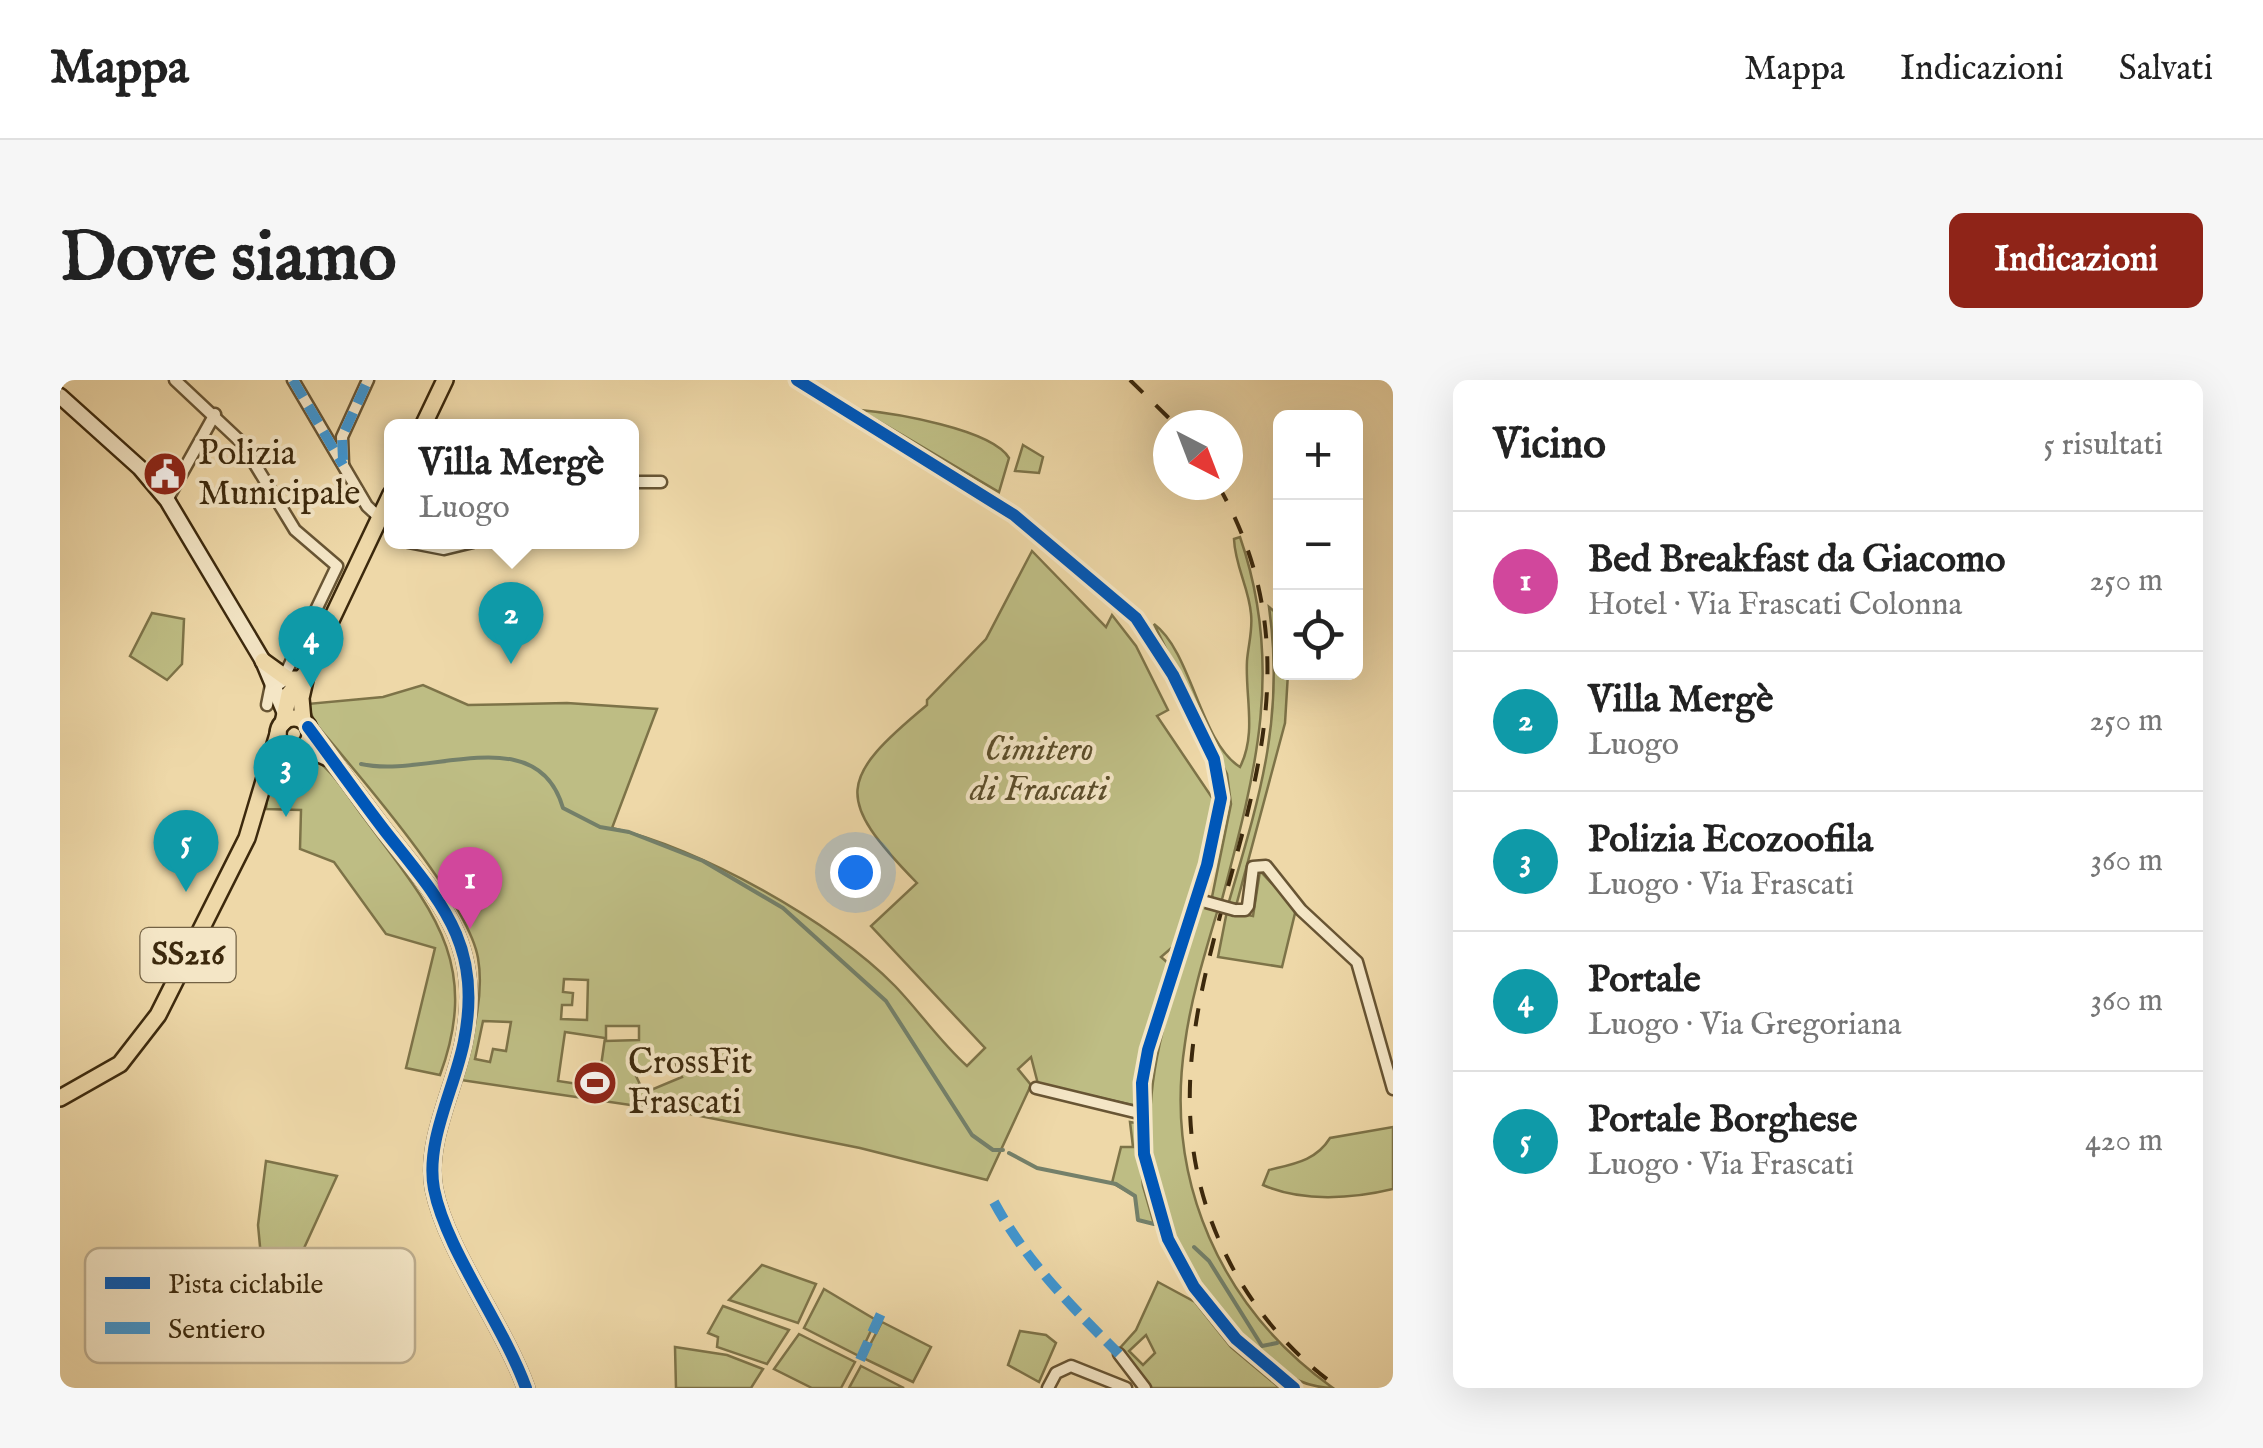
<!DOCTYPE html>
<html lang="it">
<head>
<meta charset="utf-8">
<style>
	:root { --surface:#fff; --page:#f6f6f6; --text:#222; --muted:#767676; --line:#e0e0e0; --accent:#8f2418 }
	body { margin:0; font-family:"IM FELL English",serif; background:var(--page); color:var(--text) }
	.controls { position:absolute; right:30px; top:30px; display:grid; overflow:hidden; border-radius:15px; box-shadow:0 10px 40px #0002 }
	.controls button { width:90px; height:90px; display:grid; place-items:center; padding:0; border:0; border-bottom:2px solid var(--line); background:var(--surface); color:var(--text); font:50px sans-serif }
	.compass { position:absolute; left:1093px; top:30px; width:90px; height:90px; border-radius:50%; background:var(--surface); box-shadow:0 10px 40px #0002; rotate:138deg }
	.you { position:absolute; left:795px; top:492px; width:35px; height:35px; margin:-25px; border:8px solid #fff; border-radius:50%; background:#1a73e8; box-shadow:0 0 0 15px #1a73e833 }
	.badge { display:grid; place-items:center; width:65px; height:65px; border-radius:50%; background:var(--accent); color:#fff; font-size:32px; font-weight:700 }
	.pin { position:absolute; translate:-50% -82px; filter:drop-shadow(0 2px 5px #0008) }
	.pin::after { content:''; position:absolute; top:52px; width:35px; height:30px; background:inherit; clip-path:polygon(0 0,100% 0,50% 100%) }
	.popup { position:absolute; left:324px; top:39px; width:255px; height:130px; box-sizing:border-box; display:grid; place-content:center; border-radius:15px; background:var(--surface); filter:drop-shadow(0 2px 8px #0005); font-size:32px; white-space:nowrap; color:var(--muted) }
	.popup b { font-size:38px; color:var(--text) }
	.popup::after { content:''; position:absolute; left:50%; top:100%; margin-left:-20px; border:20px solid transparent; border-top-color:var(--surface) }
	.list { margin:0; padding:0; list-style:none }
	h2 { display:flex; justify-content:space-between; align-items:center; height:130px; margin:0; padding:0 40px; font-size:42px }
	h2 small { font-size:32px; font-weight:400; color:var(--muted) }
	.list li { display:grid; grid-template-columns:65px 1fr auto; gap:30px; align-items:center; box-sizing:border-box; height:140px; padding:0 40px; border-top:2px solid var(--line) }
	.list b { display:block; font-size:38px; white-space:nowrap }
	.list p { margin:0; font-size:32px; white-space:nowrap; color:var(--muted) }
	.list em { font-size:32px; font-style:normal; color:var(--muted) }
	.icon { flex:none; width:55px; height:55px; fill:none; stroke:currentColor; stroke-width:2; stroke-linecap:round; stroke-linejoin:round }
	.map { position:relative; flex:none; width:1333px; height:1008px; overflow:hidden; border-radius:15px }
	header { display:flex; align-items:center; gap:60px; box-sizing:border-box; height:140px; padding:0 50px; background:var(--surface); border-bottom:2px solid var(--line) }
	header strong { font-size:48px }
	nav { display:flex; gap:55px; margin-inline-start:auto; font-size:35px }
	.intro { display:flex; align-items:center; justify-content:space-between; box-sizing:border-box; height:240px; padding:0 60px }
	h1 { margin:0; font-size:70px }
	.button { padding:25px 45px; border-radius:15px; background:var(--accent); color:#fff; font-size:35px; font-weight:700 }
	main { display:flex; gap:60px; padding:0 60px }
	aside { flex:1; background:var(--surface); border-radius:15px; box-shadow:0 10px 40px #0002 }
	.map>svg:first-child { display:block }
</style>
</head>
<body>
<header>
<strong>Mappa</strong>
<nav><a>Mappa</a><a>Indicazioni</a><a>Salvati</a></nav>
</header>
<div class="intro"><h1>Dove siamo</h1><a class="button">Indicazioni</a></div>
<main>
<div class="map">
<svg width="1333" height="1008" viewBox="0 0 1333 1008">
	<rect width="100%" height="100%" fill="#eed8a8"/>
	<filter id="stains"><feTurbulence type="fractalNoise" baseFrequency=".002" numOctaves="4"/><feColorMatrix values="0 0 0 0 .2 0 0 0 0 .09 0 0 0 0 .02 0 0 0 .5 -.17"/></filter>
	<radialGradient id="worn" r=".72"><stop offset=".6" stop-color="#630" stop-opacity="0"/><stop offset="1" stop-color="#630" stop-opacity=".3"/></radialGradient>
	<!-- green -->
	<g fill="#bebd84" stroke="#7d7348" stroke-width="2.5" fill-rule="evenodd">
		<path d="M800 30C833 33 932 49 949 78L939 112Z"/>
		<path d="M963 65 983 77 979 93 955 91Z"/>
		<path d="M1180 157C1225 287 1195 395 1161 523L1152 517 1171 424 1167 394 1094 244C1132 272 1140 362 1180 387 1197 353 1185 317 1187 281 1188 266 1193 250 1191 234 1189 208 1175 186 1174 159Z"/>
		<path d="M972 171 1046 247 1052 235 1076 266 1108 330 1097 336 1155 422 1147 468 1116 564 1101 577 1108 583 1087 654 1077 726 978 704 971 677 958 689 971 705 927 800 800 768 625 733 401 700C411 661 425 618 418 578 408 520 296 392 255 343L247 324 323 317 363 305 408 325 507 323 597 329 552 448C638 467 773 542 835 606 860 632 880 662 907 686L925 668 811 546 857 503C774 418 778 399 867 325V320L926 259ZM504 599 528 600 527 640 501 639 502 625H512L513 613 503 612ZM423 641 451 642 446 671 433 669 430 682 415 679ZM546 646H579V660L546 661ZM505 652 545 658 538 707 498 701ZM614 680 622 697 584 713 576 696Z"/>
		<path d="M1209 227 1220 236V292L1228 293 1225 343 1176 526 1168 525C1199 419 1225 339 1209 227Z"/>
		<path d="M92 233 124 239 122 284 107 300 70 276Z"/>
		<path d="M243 373C270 383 288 417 305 439 370 527 422 581 380 695L346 688 375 568 326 554 274 482 240 469 241 430 206 429C208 401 213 381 243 373Z"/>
		<path d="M1200 491 1236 529 1222 587 1158 577 1167 531 1193 536Z"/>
		<path d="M1143 524 1158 529C1145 573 1131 618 1125 663 1104 801 1161 928 1273 1008 1230 1008 1194 974 1167 941 1051 795 1086 685 1143 524Z"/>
		<path d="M1070 742 1076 743 1083 806 1094 844 1078 840 1075 816 1052 803 1061 767H1073Z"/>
		<path d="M1333 747V809C1292 819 1242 822 1203 805L1209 790C1233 784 1256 781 1270 758Z"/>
		<path d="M206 781 277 796 229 901 203 898 198 845Z"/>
		<path d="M702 885 756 904 738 943 669 920Z"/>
		<path d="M1098 902 1135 922 1171 967 1220 1008H1091L1059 969 1076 950ZM1086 955 1095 973 1083 985 1069 971Z"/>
		<path d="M764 909 816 940 799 976 744 948Z"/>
		<path d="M663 926 729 950 707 984 657 967 658 957 648 953Z"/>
		<path d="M822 942 871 967 853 1002 803 978Z"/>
		<path d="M960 951 986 955 996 963 979 1002 948 985Z"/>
		<path d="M739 954 795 982 781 1008H752L714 989Z"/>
		<path d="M615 967 667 975 703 989 691 1008H616Z"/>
		<path d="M801 986 838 1005 844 1008H789Z"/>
	</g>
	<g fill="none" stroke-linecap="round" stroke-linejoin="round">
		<!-- stream -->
		<g stroke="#74806a" stroke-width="4">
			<path d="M301 384C368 399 477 338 503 428L540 447 569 452 643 481 723 528 826 621 912 755 933 770H943"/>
			<path d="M949 773 977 788 1056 804 1075 816 1078 840 1094 844"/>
			<path d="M1134 867 1149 881 1202 966 1217 963"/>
		</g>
		<defs>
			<g id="street">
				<path d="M115 0 182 63 235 150 277 186 221 303"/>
				<path d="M233 0 307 126 320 138"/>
				<path d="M737 0 954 135 1076 238 1113 295 1154 379 1161 418 1147 485 1088 670 1082 703 1084 774 1108 859 1134 907 1176 959 1234 1008"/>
				<path d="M283 84 282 57 308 0"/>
				<path d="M571 102H601"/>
				<path d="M107 120 155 34"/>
				<path d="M348 162 384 169 413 162"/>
				<path d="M207 325 211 305"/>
				<path d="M1175 530H1185L1188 526 1193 487 1206 486 1241 530 1297 582 1333 709"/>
				<path d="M976 708 1083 734"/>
				<path d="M1059 974 1085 1008"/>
				<path d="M988 1008 996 993 1011 986 1066 1008"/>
			</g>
			<g id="secondary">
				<path d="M0 16 80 88 107 120 203 281 224 331"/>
				<path d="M248 347C274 382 299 417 325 451 381 522 423 564 404 661 395 708 365 761 374 809 386 870 443 944 466 1008"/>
				<path d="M241 367 267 378"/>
			</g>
			<g id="primary">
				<path d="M363 46 385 0"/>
				<path d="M203 281 228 299H242"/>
				<circle cx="234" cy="354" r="16"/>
				<path d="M243 341 241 318 247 291 331 114"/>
				<path d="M223 343 229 314 245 294"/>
				<path d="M0 718 60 684 98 635 187 458 218 354"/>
			</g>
		</defs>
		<!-- street casing -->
		<use href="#street" stroke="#685534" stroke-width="15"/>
		<!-- secondary casing -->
		<use href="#secondary" stroke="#3c290d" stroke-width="19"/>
		<!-- primary casing -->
		<use href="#primary" stroke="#3c290d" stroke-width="20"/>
		<!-- street -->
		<use href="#street" stroke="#f4e6c6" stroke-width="10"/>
		<!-- secondary -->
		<use href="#secondary" stroke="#f4e6c6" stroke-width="14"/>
		<!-- primary -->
		<use href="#primary" stroke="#eed8a8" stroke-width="15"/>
		<!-- rail -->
		<g stroke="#3c290d" stroke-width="4" stroke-dasharray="18 18" stroke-linecap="butt">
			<path d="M1070 0 1116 45"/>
			<path d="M1158 105C1316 381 1033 609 1167 877 1192 928 1232 975 1279 1008"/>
		</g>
		<defs>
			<path id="street-bridge" d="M1146 522 1175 530"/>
		</defs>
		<!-- street-bridge casing -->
		<use href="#street-bridge" stroke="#685534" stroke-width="15" stroke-linecap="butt"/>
		<!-- street-bridge -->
		<use href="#street-bridge" stroke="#f4e6c6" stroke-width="10"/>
		<!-- quiet -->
		<g stroke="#3f96d2" stroke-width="10" stroke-dasharray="20 10" stroke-linecap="butt">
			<path d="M233 0 283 85"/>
			<path d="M283 80 282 57 308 0"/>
			<path d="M934 822C966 881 1012 927 1059 974"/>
			<path d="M800 980 823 929"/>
		</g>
		<defs>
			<g id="cycleway">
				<path d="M737 0 954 135 1076 238 1113 295 1154 379 1161 418 1147 485 1088 670 1082 703 1084 774 1108 859 1134 907 1176 959 1234 1008"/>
				<path d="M248 347C274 382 299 417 325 451 381 522 423 564 404 661 395 708 365 761 374 809 386 870 443 944 466 1008"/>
			</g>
		</defs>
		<!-- cycleway casing -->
		<use href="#cycleway" stroke="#f4e6c6" stroke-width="19"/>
		<!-- cycleway -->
		<use href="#cycleway" stroke="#0057b8" stroke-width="12"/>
	</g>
	<!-- icons -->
	<defs>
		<symbol id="civic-disc" viewBox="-11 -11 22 22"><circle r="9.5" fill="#8f2418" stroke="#f4e6c6"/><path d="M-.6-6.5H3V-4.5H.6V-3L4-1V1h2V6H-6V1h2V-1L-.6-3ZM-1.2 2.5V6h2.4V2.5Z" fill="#fff"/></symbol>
		<symbol id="stadium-disc" viewBox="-11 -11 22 22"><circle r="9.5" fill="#8f2418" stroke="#f4e6c6"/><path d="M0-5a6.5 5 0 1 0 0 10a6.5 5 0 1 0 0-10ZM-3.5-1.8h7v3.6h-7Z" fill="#fff"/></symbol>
	</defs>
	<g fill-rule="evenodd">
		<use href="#civic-disc" x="80" y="69" width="50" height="50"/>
		<use href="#stadium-disc" x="510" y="678" width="50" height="50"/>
	</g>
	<g text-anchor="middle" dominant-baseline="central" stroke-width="8" stroke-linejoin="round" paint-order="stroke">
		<!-- shield labels -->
		<rect fill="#f4e6c6" stroke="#736244" stroke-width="2.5" x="80.5" y="548" width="95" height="54" rx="8"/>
		<g font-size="32" font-weight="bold" fill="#3c290d">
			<text x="128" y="575">SS216</text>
		</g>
		<!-- poi labels -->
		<g font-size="35" fill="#3c290d" stroke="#f4e6c6" text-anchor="start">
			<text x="138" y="74">Polizia<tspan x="138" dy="40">Municipale</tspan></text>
			<text x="568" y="683">CrossFit<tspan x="568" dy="40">Frascati</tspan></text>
		</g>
		<!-- park labels -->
		<g font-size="35" font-style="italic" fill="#5c4e2b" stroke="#f4e6c6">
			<text x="979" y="370">Cimitero<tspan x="979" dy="40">di Frascati</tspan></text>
		</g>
	</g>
	<!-- legend -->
	<rect x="25" y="868" width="330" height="115" rx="15" fill="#f4e6c6" stroke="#bdad8e" stroke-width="2.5"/>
	<rect x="45" y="897" width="45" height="12" fill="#0057b8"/>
	<rect x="45" y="942" width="45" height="12" fill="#3f96d2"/>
	<g font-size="28" fill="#3c290d">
		<text x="108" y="913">Pista ciclabile</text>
		<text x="108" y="958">Sentiero</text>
	</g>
	<rect width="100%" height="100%" filter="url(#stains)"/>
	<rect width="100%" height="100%" fill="url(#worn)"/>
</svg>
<div class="controls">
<button>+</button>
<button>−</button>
<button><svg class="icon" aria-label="locate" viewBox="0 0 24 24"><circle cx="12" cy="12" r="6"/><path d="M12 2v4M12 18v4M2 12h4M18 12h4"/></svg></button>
</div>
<svg class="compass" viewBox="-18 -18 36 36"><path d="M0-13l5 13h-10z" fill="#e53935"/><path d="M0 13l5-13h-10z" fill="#767676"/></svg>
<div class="you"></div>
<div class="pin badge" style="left:410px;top:549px;background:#d1479c">1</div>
<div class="pin badge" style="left:451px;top:284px;background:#0f9aa8">2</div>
<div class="popup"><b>Villa Mergè</b>Luogo</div>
<div class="pin badge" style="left:226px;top:437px;background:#0f9aa8">3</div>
<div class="pin badge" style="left:251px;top:308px;background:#0f9aa8">4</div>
<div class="pin badge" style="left:126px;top:512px;background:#0f9aa8">5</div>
</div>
<aside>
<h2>Vicino<small>5 risultati</small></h2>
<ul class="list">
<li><span class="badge" style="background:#d1479c">1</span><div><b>Bed Breakfast da Giacomo</b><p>Hotel · Via Frascati Colonna</p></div><em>250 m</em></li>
<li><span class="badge" style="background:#0f9aa8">2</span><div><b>Villa Mergè</b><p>Luogo</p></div><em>250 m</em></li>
<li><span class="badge" style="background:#0f9aa8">3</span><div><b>Polizia Ecozoofila</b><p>Luogo · Via Frascati</p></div><em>360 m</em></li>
<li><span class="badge" style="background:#0f9aa8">4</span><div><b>Portale</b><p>Luogo · Via Gregoriana</p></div><em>360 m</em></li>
<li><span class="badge" style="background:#0f9aa8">5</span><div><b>Portale Borghese</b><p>Luogo · Via Frascati</p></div><em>420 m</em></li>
</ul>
</aside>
</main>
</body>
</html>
